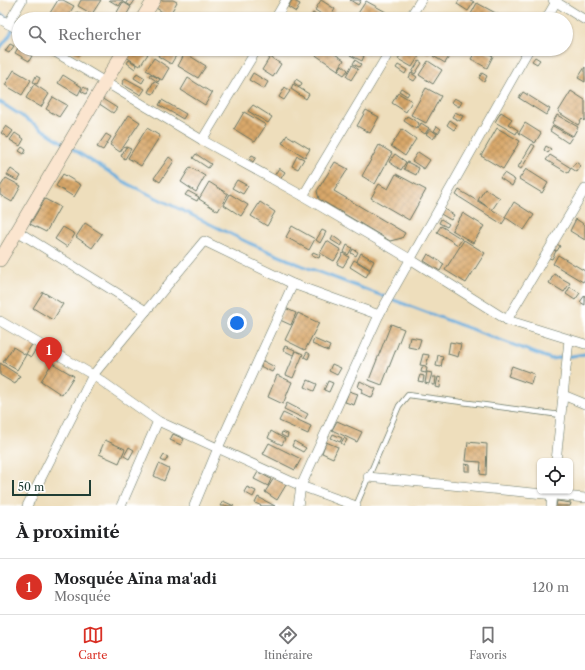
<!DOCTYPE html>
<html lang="fr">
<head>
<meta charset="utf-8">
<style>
	:root { --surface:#fff; --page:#f6f6f6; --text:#202124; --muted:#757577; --line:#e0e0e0; --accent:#d93025 }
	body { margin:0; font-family:"Libre Caslon Text",serif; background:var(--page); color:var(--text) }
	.controls { position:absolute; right:12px; bottom:12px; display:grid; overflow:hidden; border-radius:6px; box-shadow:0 1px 3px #0004 }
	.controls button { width:36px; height:36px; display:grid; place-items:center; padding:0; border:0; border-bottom:1px solid var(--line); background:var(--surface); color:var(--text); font:20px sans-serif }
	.scale { position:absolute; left:12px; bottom:10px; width:79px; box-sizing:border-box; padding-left:4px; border:2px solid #1f3d34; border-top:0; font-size:11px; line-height:14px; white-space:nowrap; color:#1f3d34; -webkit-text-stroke:3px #fff; paint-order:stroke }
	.you { position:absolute; left:237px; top:323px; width:14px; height:14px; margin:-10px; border:3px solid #fff; border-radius:50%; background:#1a73e8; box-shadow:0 0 0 6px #1a73e833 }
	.badge { display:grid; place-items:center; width:26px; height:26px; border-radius:50%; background:var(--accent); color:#fff; font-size:13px; font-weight:700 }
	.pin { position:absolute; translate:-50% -33px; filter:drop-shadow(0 1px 2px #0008) }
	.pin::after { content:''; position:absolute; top:21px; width:14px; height:12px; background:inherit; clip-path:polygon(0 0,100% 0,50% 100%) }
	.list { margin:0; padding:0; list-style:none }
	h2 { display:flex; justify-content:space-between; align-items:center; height:52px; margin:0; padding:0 16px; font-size:17px }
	h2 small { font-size:13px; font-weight:400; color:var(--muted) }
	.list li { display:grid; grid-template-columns:26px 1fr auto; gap:12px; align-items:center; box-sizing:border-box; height:56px; padding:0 16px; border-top:1px solid var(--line) }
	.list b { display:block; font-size:15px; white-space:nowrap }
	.list p { margin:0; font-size:13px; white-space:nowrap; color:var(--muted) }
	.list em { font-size:13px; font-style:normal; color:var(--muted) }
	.icon { flex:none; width:22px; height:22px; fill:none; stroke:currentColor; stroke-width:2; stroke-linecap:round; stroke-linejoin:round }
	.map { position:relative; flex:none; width:585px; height:506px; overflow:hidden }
	.search { position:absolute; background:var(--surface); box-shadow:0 1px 3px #0004; left:12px; right:12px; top:12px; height:44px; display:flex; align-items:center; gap:10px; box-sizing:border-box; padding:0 14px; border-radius:22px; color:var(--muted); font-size:15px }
	.sheet { height:108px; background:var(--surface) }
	nav { display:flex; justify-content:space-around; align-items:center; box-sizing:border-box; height:56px; border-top:1px solid var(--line); background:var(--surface); font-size:11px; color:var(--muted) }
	nav a { display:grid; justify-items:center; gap:2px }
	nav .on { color:var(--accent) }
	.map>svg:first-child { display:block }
</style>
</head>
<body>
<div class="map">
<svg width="585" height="506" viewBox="0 0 585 506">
	<defs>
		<pattern id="building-cross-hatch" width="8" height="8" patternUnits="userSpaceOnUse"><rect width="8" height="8" fill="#d9a86b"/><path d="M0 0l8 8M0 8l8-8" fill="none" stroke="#af8a59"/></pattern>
	</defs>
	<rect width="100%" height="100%" fill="#fff"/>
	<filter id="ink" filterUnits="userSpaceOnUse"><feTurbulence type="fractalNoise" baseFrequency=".025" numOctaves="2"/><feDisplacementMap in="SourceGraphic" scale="8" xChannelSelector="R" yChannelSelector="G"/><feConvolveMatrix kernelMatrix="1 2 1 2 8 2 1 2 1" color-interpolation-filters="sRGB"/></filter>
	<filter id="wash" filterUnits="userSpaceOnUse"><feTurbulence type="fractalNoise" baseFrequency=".012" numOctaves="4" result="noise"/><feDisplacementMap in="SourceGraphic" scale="16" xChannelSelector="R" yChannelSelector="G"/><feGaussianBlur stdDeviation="0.9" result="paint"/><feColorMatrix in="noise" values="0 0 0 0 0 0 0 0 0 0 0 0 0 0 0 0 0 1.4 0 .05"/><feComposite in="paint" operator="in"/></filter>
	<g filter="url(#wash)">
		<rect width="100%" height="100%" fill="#eedebc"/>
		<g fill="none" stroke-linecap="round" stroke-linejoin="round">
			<!-- stream -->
			<g stroke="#65aadb" stroke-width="3">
				<path d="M0 14 16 22 10 35 0 48"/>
				<path d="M0 102 65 144"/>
				<path d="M71 148 128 184 249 243 303 266 551 359 585 354"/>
			</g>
		</g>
		<g id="blocks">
			<!-- building -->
			<g fill="url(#building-cross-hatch)">
				<path d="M58 0H63L74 6 66 19H60L50 13Z"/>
				<path d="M81 0H101L92 14 78 6Z"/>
				<path d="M109 0H123L119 6Z"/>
				<path d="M128 0H135L131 6 126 3Z"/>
				<path d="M161 0H173L177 2 169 16 156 8Z"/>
				<path d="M292 0 300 4 296 12 288 7Z"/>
				<path d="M321 0 335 9 329 19 315 10Z"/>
				<path d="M350 0H361L358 5Z"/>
				<path d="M459 0H471L474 2 468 11 457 4Z"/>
				<path d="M366 1 386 12 382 19H364L357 15Z"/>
				<path d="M123 2 131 7 124 19H113Z"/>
				<path d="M477 3 503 17 502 19H480L471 14Z"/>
				<path d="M28 12 40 19H24Z"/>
				<path d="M77 12 89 19H73Z"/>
				<path d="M94 13 104 19H94L92 18Z"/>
				<path d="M313 13 322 19 310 18Z"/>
				<path d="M10 44 14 46 9 53 5 51Z"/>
				<path d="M19 46V49L32 56 29 61 15 53Z"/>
				<path d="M72 49H83L79 55 71 50Z"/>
				<path d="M131 49H139L148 54 140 66 126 57Z"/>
				<path d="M162 49H180L171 64 158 56Z"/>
				<path d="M200 49H211L208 54Z"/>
				<path d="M317 49H327L344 60 338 70 314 54Z"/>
				<path d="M361 49H371L367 54Z"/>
				<path d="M404 49H408L419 56 412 67 398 59Z"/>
				<path d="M420 49H432L429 54Z"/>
				<path d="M438 49H446L452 52 445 63 433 56Z"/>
				<path d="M477 49H481L493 56 487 68 471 59Z"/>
				<path d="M353 50 364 56 362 61 350 55Z"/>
				<path d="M185 53 206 66 198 78 178 66Z"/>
				<path d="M270 57 281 64 273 77 262 70Z"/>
				<path d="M535 57 540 60 537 64 532 61Z"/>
				<path d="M154 58 169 68 162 80 146 70Z"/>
				<path d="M129 60 137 65 135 69 127 63Z"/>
				<path d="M355 60 361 64 359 67 353 64Z"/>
				<path d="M419 61 422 63 415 74 412 72Z"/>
				<path d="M428 61 442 70 433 84 419 75Z"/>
				<path d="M342 65 348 70 344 75 338 71Z"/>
				<path d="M352 65 358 69 351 80 346 76Z"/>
				<path d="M398 65 407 70 405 74 396 68Z"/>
				<path d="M585 67V82L578 78Z"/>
				<path d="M14 70 31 80 22 95 5 85Z"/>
				<path d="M137 73 145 78 142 83 134 78Z"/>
				<path d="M253 73 268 82 264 89 249 80Z"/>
				<path d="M411 73 417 77 414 81 409 78Z"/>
				<path d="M482 73 487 76 484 82 479 78Z"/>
				<path d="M150 74 160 79 158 82 149 76Z"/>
				<path d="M63 75 82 87 78 95 58 83Z"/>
				<path d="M36 76 40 78 37 84 33 82Z"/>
				<path d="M125 78 145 89 141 95 122 84Z"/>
				<path d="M188 78 212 93 205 105 181 90Z"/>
				<path d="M296 79 302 83 300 87 294 83Z"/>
				<path d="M154 81 159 84 153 94 148 92Z"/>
				<path d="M34 84 49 94 41 107 26 98Z"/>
				<path d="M293 84 309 94 306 99 291 89Z"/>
				<path d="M84 87 88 90 86 94 81 91Z"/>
				<path d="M285 87 290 91 284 100 279 97Z"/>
				<path d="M401 88 409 93 407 96 399 91Z"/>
				<path d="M426 88 441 96 426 123 411 115Z"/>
				<path d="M571 91 585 100V119L584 121 582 119 578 125 558 112Z"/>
				<path d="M523 92 550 109 546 115 519 98Z"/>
				<path d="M398 93 412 101 406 112 392 103Z"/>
				<path d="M53 97 67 105 59 117 46 109Z"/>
				<path d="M101 98 117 108 113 113 98 103Z"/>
				<path d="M454 98 462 102 459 107 451 102Z"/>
				<path d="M162 100 186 114 183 119 159 105Z"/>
				<path d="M253 105 272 117 268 123 248 111Z"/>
				<path d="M366 110 379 117 370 133 357 126Z"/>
				<path d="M244 112 266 125 255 142 234 129Z"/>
				<path d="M455 112 463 116 460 121 452 117Z"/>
				<path d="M501 112 512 119 508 124 518 130 516 134 495 122Z"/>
				<path d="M129 115 140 122 120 152 110 145Z"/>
				<path d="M557 115 578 127 573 136 552 124Z"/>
				<path d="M407 116 419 123 416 129 404 121Z"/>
				<path d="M450 120 457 125 454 130 447 125Z"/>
				<path d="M421 123 429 128 425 134 418 129Z"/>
				<path d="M525 123 541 133 535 143 519 133Z"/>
				<path d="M6 126 13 131 8 138 1 133Z"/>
				<path d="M437 126 441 129 438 133 434 131Z"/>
				<path d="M553 126 572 137 568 143 550 131Z"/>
				<path d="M147 128 160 136 141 166 128 158Z"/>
				<path d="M497 128 520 141 503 169 481 156Z"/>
				<path d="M402 129 416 139 405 156 391 146Z"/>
				<path d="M430 129 437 134 433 139 426 134Z"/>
				<path d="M15 133 24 139 20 146 10 140Z"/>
				<path d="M106 134 111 137 103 150 97 147Z"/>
				<path d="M287 135 310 149 305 157 282 143Z"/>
				<path d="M532 144 535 146 521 169 518 167Z"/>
				<path d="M379 145 392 153 375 184 362 176Z"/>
				<path d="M546 146 551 149 548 153 544 150Z"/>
				<path d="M22 147 26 150 24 154 19 151Z"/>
				<path d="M126 147 131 149 125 159 121 156Z"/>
				<path d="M418 152 430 160 424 169 412 161Z"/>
				<path d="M196 154 211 164 208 168 193 158Z"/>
				<path d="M395 154 406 162 401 170 389 162Z"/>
				<path d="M252 155 256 157 253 162 249 159Z"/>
				<path d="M550 155 571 168 568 173 546 160Z"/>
				<path d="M297 156 304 159 298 169 292 166Z"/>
				<path d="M169 157 174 161 160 182 154 178Z"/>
				<path d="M335 162 348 169 334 191 405 233 402 238 390 241 319 199 317 191Z"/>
				<path d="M407 162 419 168 416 175 404 169Z"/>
				<path d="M576 162 581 166 577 172 571 168Z"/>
				<path d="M190 167 205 176 196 192 181 182Z"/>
				<path d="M279 168 285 172 280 180 274 176Z"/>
				<path d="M11 169 21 176 18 181 7 175Z"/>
				<path d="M526 169 548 183 542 193 519 179Z"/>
				<path d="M504 173 515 180 512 186 500 178Z"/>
				<path d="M63 174 81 185 74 197 56 186Z"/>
				<path d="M396 174 426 190 409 220 371 198 379 184 388 189Z"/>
				<path d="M6 178 21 186 12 202 0 195V187Z"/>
				<path d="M237 180 248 186 243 194 232 188Z"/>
				<path d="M209 182 228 194 218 211 199 199Z"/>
				<path d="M485 189 500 198 492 210 478 200Z"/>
				<path d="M459 190 506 218 502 224 456 195Z"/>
				<path d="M188 191 199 197 197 201 185 195Z"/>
				<path d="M230 194 248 205 241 216 224 205Z"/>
				<path d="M45 199 60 207 46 232 30 224Z"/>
				<path d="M260 202 275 212 267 226 251 216Z"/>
				<path d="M514 202 534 215 524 230 505 217Z"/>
				<path d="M442 208 454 215 451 220 439 213Z"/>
				<path d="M463 213 484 226 473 243 452 230Z"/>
				<path d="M441 219 449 224 447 227 439 223Z"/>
				<path d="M576 219 585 225V240L570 231Z"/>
				<path d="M85 223 102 234 92 248 76 237Z"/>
				<path d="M292 226 315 239 309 250 286 237Z"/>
				<path d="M441 226 462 239 458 245 437 232Z"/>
				<path d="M63 227 75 234 67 247 55 239Z"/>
				<path d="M322 230 326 232 320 243 316 240Z"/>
				<path d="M333 236 343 243 341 246 331 240Z"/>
				<path d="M464 240 485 253 466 283 445 270Z"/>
				<path d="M327 241 341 250 334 261 320 253Z"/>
				<path d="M555 243 560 246 557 251 552 248Z"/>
				<path d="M347 245 352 248 348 255 344 252Z"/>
				<path d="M353 249 358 252 356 256 351 253Z"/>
				<path d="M553 250 556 251 552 259 549 258Z"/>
				<path d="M313 252 320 255 319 258 312 255Z"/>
				<path d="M343 253 349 257 343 267 337 264Z"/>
				<path d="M361 253 374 261 370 269 357 261Z"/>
				<path d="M428 254 444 264 440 271 424 261Z"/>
				<path d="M558 255 585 271V279L583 282 553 264Z"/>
				<path d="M354 260 370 270 366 277 350 267Z"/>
				<path d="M554 274 570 283 564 292 549 283Z"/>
				<path d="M570 287 580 293 575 300 566 294Z"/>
				<path d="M43 292 63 304 53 320 33 308Z"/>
				<path d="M585 295V305L580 302Z"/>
				<path d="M285 308 296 313 291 325 280 320Z"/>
				<path d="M298 313 319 323 305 350 285 340Z"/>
				<path d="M391 324 404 329 382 385 369 380Z"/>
				<path d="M410 337 421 339 418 349 408 347Z"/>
				<path d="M314 339 330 346 328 351 312 344Z"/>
				<path d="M450 342 461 344 458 357 448 354Z"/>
				<path d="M33 343 38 346 31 357 26 354Z"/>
				<path d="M285 346 295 350 293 355 283 350Z"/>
				<path d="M13 347 26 355 17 370 3 362Z"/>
				<path d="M296 351 303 354 293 378 286 375Z"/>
				<path d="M307 352 310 354 308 359 304 357Z"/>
				<path d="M423 354 429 355 426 366 420 365Z"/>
				<path d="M438 355 443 356 441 367 436 366Z"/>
				<path d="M263 361 275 367 272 372 260 366Z"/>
				<path d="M0 363 20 376 15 384 0 375Z"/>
				<path d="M52 363 74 376 62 395 41 381Z"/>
				<path d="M332 364 341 368 337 375 329 371Z"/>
				<path d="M512 366 534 374 531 384 508 376Z"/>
				<path d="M422 367 427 368 426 373 421 372Z"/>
				<path d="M427 372 432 373 429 384 425 383Z"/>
				<path d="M277 375 292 382 283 404 268 397Z"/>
				<path d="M420 375 424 376 423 382 418 381Z"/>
				<path d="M433 377H436L435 385H432Z"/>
				<path d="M438 377 441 378 440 388 436 387Z"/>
				<path d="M308 380 317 384 314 391 305 387Z"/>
				<path d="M328 381 333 383 329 392 324 390Z"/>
				<path d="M360 381 376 389 372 398 361 393 363 389 358 387Z"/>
				<path d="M349 391 358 394 354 405 345 402Z"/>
				<path d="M287 403 308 414 305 419 284 409Z"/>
				<path d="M283 413 311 426 308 434 279 421Z"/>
				<path d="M337 421 362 432 357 442 332 430Z"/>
				<path d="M271 431 285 439 282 445 268 438Z"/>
				<path d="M282 432 288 434 287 438 281 435Z"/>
				<path d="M173 434 184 439 181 445 170 440Z"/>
				<path d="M333 434 342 438 340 442 331 438Z"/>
				<path d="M344 438 347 440 344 445 341 443Z"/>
				<path d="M105 440 125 449 119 463 99 454Z"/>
				<path d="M294 441 306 448 303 452 292 446Z"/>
				<path d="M326 442 338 447 333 458 322 453Z"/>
				<path d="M468 442 487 444 486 475 480 474 481 462 466 461Z"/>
				<path d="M269 443 301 459 295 470 263 454Z"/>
				<path d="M129 447 134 450 129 459 124 456Z"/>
				<path d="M164 455 168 457 165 462 161 460Z"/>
				<path d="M159 464 169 469 164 481 154 476Z"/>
				<path d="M465 464 470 465V471H465Z"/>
				<path d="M258 472 271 479 268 486 254 479Z"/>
				<path d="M274 478 286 485 277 500 265 492Z"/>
				<path d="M247 487 256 491 253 497 244 492Z"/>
				<path d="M258 497 275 506H262L255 503Z"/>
				<path d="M223 501 234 506H220Z"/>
				<path d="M557 501 571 503 570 506H556Z"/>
			</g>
		</g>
	</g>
	<g filter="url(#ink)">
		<use href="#blocks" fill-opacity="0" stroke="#677564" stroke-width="1"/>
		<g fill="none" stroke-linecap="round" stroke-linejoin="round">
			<defs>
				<path id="lane" d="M356 506 399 406 408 395 561 415"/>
				<g id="street">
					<path d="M553 0 585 20"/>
					<path d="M0 19 19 30"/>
					<path d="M275 19 286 0"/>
					<path d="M409 19 421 0"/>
					<path d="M546 19 557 0"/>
					<path d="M8 24 22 0"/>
					<path d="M50 49 202 140 303 196 410 259 507 320 585 344"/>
					<path d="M202 140 257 49"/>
					<path d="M303 196 391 49"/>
					<path d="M17 231 146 311"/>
					<path d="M507 320 585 189"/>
					<path d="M0 321 93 375 158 421 301 486 356 506"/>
					<path d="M563 395 585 404"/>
					<path d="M556 461 569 340"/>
					<path d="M368 477 585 498"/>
					<path d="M27 506 93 375 204 241 293 284 379 315"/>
					<path d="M121 506 158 421"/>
					<path d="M194 506 218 448 293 284"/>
					<path d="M298 506 301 486 379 315 529 49"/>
					<path d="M551 506 552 491"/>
				</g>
				<g id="secondary">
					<path d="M142 19 154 0"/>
					<path d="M0 260 125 49"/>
				</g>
			</defs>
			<!-- lane casing -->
			<use href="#lane" stroke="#677564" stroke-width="6"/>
			<!-- street casing -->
			<use href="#street" stroke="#677564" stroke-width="10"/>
			<!-- secondary casing -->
			<use href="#secondary" stroke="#677564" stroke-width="14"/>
			<!-- lane -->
			<use href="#lane" stroke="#fff" stroke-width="4.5"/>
			<!-- street -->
			<use href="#street" stroke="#fff" stroke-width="9"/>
			<!-- secondary -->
			<use href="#secondary" stroke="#fbe5cf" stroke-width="13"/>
		</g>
	</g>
</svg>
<div class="controls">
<button><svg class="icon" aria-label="locate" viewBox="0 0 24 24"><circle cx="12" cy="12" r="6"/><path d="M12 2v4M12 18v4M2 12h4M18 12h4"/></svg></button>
</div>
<div class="scale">50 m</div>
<div class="you"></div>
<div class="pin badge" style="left:49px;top:370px">1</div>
<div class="search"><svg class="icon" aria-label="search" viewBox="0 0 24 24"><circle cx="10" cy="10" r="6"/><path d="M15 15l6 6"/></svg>Rechercher</div>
</div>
<section class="sheet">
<h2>À proximité<small></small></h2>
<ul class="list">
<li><span class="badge">1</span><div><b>Mosquée Aïna ma'adi</b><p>Mosquée</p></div><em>120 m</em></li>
</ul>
</section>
<nav>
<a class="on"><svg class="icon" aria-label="map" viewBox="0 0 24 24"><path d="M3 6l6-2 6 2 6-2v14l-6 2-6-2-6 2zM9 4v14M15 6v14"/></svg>Carte</a>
<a><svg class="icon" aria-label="directions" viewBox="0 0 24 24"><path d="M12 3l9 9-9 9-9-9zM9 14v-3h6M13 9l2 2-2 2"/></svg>Itinéraire</a>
<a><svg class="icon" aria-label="saved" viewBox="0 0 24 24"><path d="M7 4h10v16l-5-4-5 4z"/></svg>Favoris</a>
</nav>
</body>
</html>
